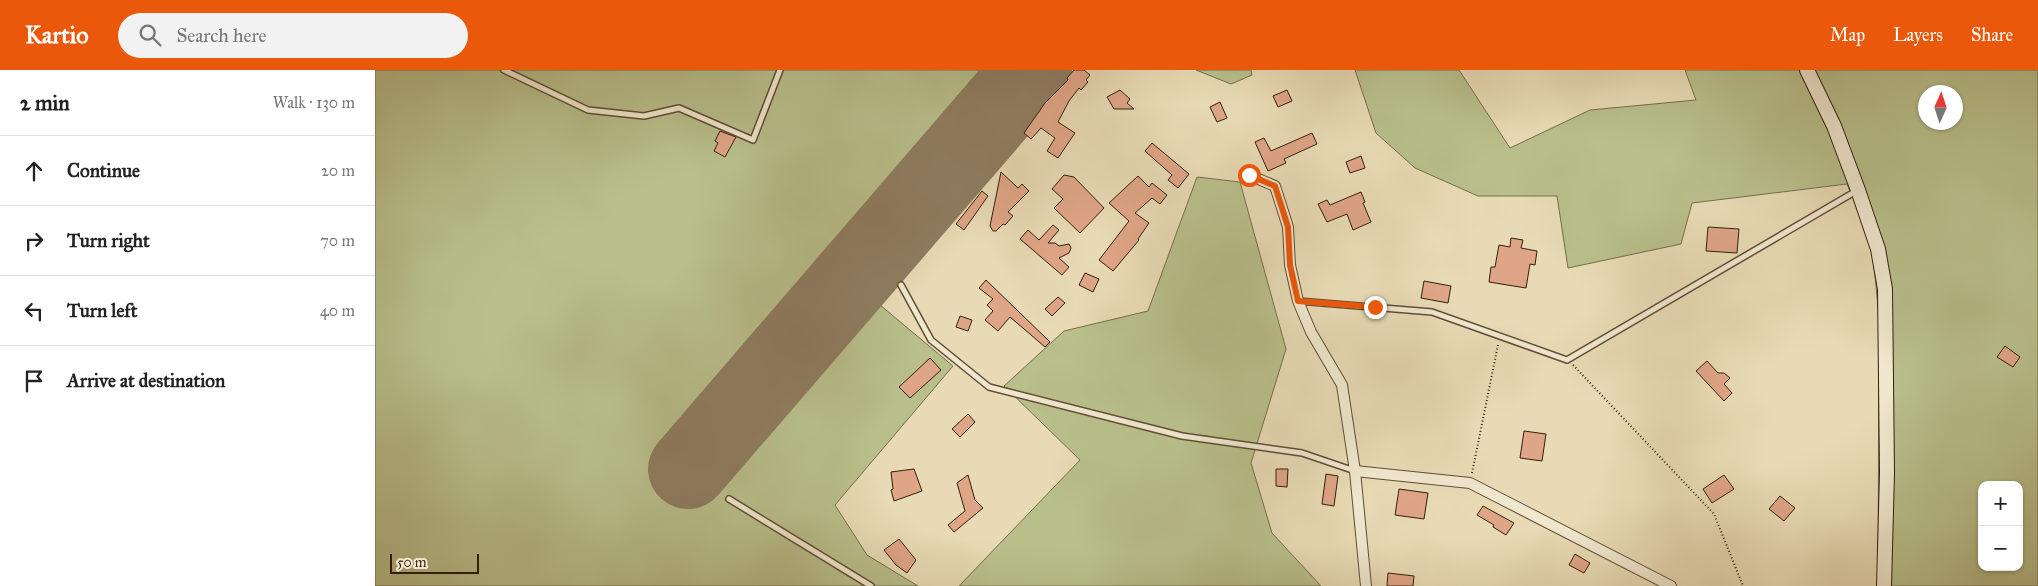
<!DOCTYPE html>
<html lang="en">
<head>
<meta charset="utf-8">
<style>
	:root { --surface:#fff; --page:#f2f2f2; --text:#222; --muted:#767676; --line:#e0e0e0; --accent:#ea580c }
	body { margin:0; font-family:"IM FELL Great Primer",serif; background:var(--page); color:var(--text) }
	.controls { position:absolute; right:15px; bottom:15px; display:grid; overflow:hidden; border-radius:10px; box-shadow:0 1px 4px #0004 }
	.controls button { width:45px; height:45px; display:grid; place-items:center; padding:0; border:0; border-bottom:1px solid var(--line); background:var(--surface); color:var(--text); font:25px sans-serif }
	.compass { position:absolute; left:1543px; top:15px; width:45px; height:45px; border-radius:50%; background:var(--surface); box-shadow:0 1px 4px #0004; rotate:3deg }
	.scale { position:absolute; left:15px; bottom:12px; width:89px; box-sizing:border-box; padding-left:5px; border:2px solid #341e0c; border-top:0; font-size:14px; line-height:18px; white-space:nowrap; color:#341e0c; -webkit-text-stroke:4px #efe7ce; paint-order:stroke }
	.stop { position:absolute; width:15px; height:15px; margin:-11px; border:4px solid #ea580c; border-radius:50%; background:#fff }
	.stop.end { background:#ea580c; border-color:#fff; box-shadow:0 1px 5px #0008 }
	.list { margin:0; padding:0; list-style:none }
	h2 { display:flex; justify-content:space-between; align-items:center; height:65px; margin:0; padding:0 20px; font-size:21px }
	h2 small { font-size:16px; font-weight:400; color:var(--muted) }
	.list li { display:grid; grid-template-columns:32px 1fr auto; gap:15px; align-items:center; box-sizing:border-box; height:70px; padding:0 20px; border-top:1px solid var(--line) }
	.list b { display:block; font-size:19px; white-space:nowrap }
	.list em { font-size:16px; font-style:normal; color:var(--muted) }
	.icon { flex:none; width:28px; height:28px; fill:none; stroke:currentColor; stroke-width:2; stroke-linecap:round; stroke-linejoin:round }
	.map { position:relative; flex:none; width:1663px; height:516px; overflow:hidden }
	header { display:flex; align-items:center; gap:30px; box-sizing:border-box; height:70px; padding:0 25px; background:var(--accent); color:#fff }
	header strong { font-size:24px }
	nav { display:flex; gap:28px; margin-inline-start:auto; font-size:18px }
	.search { width:350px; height:45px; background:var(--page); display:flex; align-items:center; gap:12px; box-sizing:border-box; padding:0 18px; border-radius:28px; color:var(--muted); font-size:19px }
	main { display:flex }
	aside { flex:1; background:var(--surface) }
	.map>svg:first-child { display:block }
</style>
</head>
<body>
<header>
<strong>Kartio</strong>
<div class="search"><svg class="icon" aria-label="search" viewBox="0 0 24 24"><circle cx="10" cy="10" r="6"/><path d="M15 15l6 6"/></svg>Search here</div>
<nav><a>Map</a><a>Layers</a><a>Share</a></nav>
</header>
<main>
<aside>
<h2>2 min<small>Walk · 130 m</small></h2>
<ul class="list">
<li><svg class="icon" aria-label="ahead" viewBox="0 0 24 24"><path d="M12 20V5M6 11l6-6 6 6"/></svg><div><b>Continue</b></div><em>20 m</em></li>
<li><svg class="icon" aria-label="right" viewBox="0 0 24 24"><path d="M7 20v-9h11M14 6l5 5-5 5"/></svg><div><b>Turn right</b></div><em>70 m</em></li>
<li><svg class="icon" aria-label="left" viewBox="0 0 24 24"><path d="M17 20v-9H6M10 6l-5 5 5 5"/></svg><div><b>Turn left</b></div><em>40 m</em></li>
<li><svg class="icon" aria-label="arrive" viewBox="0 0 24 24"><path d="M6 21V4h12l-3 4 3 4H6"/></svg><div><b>Arrive at destination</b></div></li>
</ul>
</aside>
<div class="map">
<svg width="1663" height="516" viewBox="0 0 1663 516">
	<rect width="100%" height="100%" fill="#e7dab4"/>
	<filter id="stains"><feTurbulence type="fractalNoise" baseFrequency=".004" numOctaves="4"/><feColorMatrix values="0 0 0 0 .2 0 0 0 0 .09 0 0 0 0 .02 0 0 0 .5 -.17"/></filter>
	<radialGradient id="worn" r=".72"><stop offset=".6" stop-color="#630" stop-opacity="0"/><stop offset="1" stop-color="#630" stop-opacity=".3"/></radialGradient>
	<!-- green -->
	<g fill="#b8bf8b" stroke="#766e4c" fill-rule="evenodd">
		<path d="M0 0H697L499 230 578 296 460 435 492 485 543 516H0Z"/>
		<path d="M821 0H876L877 5 856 14Z"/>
		<path d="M980 0H1084L1135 78 1215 40 1321 30 1310 0H1663V516H1503L1504 248 1497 174 1472 114 1317 133 1306 174 1193 198 1182 126H1103L1040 98 1001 63ZM1550 22H1580V52H1550ZM1607 415H1644V497H1607Z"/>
		<path d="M822 107 865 112 911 279 876 393 897 463 946 516H584L705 390 629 316 689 261 773 241Z"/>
	</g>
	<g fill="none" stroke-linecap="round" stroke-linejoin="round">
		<!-- runway -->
		<path stroke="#8e7c60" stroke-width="80" d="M313 399 657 0"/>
	</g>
	<!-- building -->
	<g fill="#dea586" stroke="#341e0c">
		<path d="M699 0H709L715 5 711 10 713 12 706 20 704 18 694 31 683 52 700 63 683 88 672 81 680 68 666 58 656 69 649 63 670 33 693 10 692 8Z"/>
		<path d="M745 20 755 29 752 33 759 39H739L732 27Z"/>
		<path d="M912 20 917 31 903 37 898 26Z"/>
		<path d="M845 32 852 48 842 52 835 37Z"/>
		<path d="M345 61 361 67 350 87 339 81 343 73 340 71Z"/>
		<path d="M937 63 942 74 909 89 911 93 893 101 880 72 889 68 896 81Z"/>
		<path d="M777 73 814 104 803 118 793 110 797 105 770 81Z"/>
		<path d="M986 86 990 98 975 103 971 92Z"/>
		<path d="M626 102 643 118 647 114 654 121 633 142 638 146 630 155 628 154 621 161H618L615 156Z"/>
		<path d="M689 105 699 107 729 138 705 163 679 138 688 129 677 119Z"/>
		<path d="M763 106 774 117 777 113 792 125 785 134 777 128 760 143 774 153 763 169 764 170 738 201 724 190 754 151 734 133Z"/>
		<path d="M607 121 613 126 589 160 581 154Z"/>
		<path d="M986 122 990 132 988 133 996 152 978 160 972 144 952 152 943 134 952 130 955 135Z"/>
		<path d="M678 155 684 160 673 173H680L684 176 694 174 696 178 694 183 684 188 694 197 687 205 645 169 653 160 664 170Z"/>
		<path d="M1333 157 1364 159 1362 183 1331 181Z"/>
		<path d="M1136 168 1148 170 1146 178 1162 181 1160 195 1155 194 1151 218 1114 212 1116 197H1120L1124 175 1135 177Z"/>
		<path d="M710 203 724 209 718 222 704 215Z"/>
		<path d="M611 210 675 272 670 277 635 247 623 261 610 250 618 241 612 235 618 229 604 218Z"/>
		<path d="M1049 211 1076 216 1073 233 1046 228Z"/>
		<path d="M683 227 690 233 677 246 670 239Z"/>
		<path d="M585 246 597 250 593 261 581 257Z"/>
		<path d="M1630 276 1645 287 1638 297 1622 287Z"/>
		<path d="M555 288 566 300 535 328 524 317Z"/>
		<path d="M1332 291 1343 303H1349L1355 308 1349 314 1357 323 1349 331 1321 301Z"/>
		<path d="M593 344 600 352 585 367 577 359Z"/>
		<path d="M1149 361 1171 364 1167 391 1145 388Z"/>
		<path d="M539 399 547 421 519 431 516 420 518 419 516 402Z"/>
		<path d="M901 399H913L912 417 901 416Z"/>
		<path d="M951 404 963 406 959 436 947 434Z"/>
		<path d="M593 405 600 430 608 438 579 462 573 455 590 441 582 413Z"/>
		<path d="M1349 405 1359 419 1337 433 1328 419Z"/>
		<path d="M1024 419 1053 423 1049 449 1020 445Z"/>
		<path d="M1405 426 1420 438 1409 451 1394 439Z"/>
		<path d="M1108 436 1139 453 1131 465 1118 457 1119 455 1102 445Z"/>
		<path d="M524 469 541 490 532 503 521 495 509 480Z"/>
		<path d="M1200 484 1215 493 1209 503 1194 495Z"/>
		<path d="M1013 503 1039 506 1038 516H1012Z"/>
	</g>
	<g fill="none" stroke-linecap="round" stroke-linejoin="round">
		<defs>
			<g id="lane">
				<path d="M129 0 213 40 269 46 304 38 378 70 405 0"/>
				<path d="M526 215 556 270 614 317 807 366 927 383 980 401"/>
				<path d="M923 231 1057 242 1192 290 1483 120"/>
				<path d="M354 429 496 516"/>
			</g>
			<g id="street">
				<path d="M874 105 900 116 913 157 915 195 923 231 936 262 967 315 980 401 991 516"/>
				<path d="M980 401 1095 413 1296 516"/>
			</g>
			<path id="secondary" d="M1432 0 1459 56 1483 120 1503 179 1510 219 1512 403 1509 516"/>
		</defs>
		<!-- lane casing -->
		<use href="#lane" stroke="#614d36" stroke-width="8"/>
		<!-- street casing -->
		<use href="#street" stroke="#614d36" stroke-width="12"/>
		<!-- secondary casing -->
		<use href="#secondary" stroke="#341e0c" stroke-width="16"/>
		<!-- path -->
		<g stroke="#341e0c" stroke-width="2" stroke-dasharray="1 2.5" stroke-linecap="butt">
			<path d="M1198 295 1339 444 1368 516"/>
			<path d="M1097 403 1123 275"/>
		</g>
		<!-- lane -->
		<use href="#lane" stroke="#efe7ce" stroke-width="5"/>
		<!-- street -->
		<use href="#street" stroke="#efe7ce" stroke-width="10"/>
		<!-- secondary -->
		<use href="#secondary" stroke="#efe7ce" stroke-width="14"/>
	</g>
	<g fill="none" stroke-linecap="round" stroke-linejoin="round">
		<!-- route -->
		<path stroke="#ea580c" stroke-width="6" d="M874 105 900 116 913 157 915 195 923 231 1000 237"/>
	</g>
	<rect width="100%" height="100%" filter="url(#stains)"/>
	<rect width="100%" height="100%" fill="url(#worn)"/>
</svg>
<div class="controls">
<button>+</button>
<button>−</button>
</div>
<svg class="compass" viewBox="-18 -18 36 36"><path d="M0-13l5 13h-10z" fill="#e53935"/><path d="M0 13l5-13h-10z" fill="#767676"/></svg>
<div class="scale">50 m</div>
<div class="stop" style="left:874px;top:105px"></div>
<div class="stop end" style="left:1000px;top:237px"></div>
</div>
</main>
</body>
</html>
